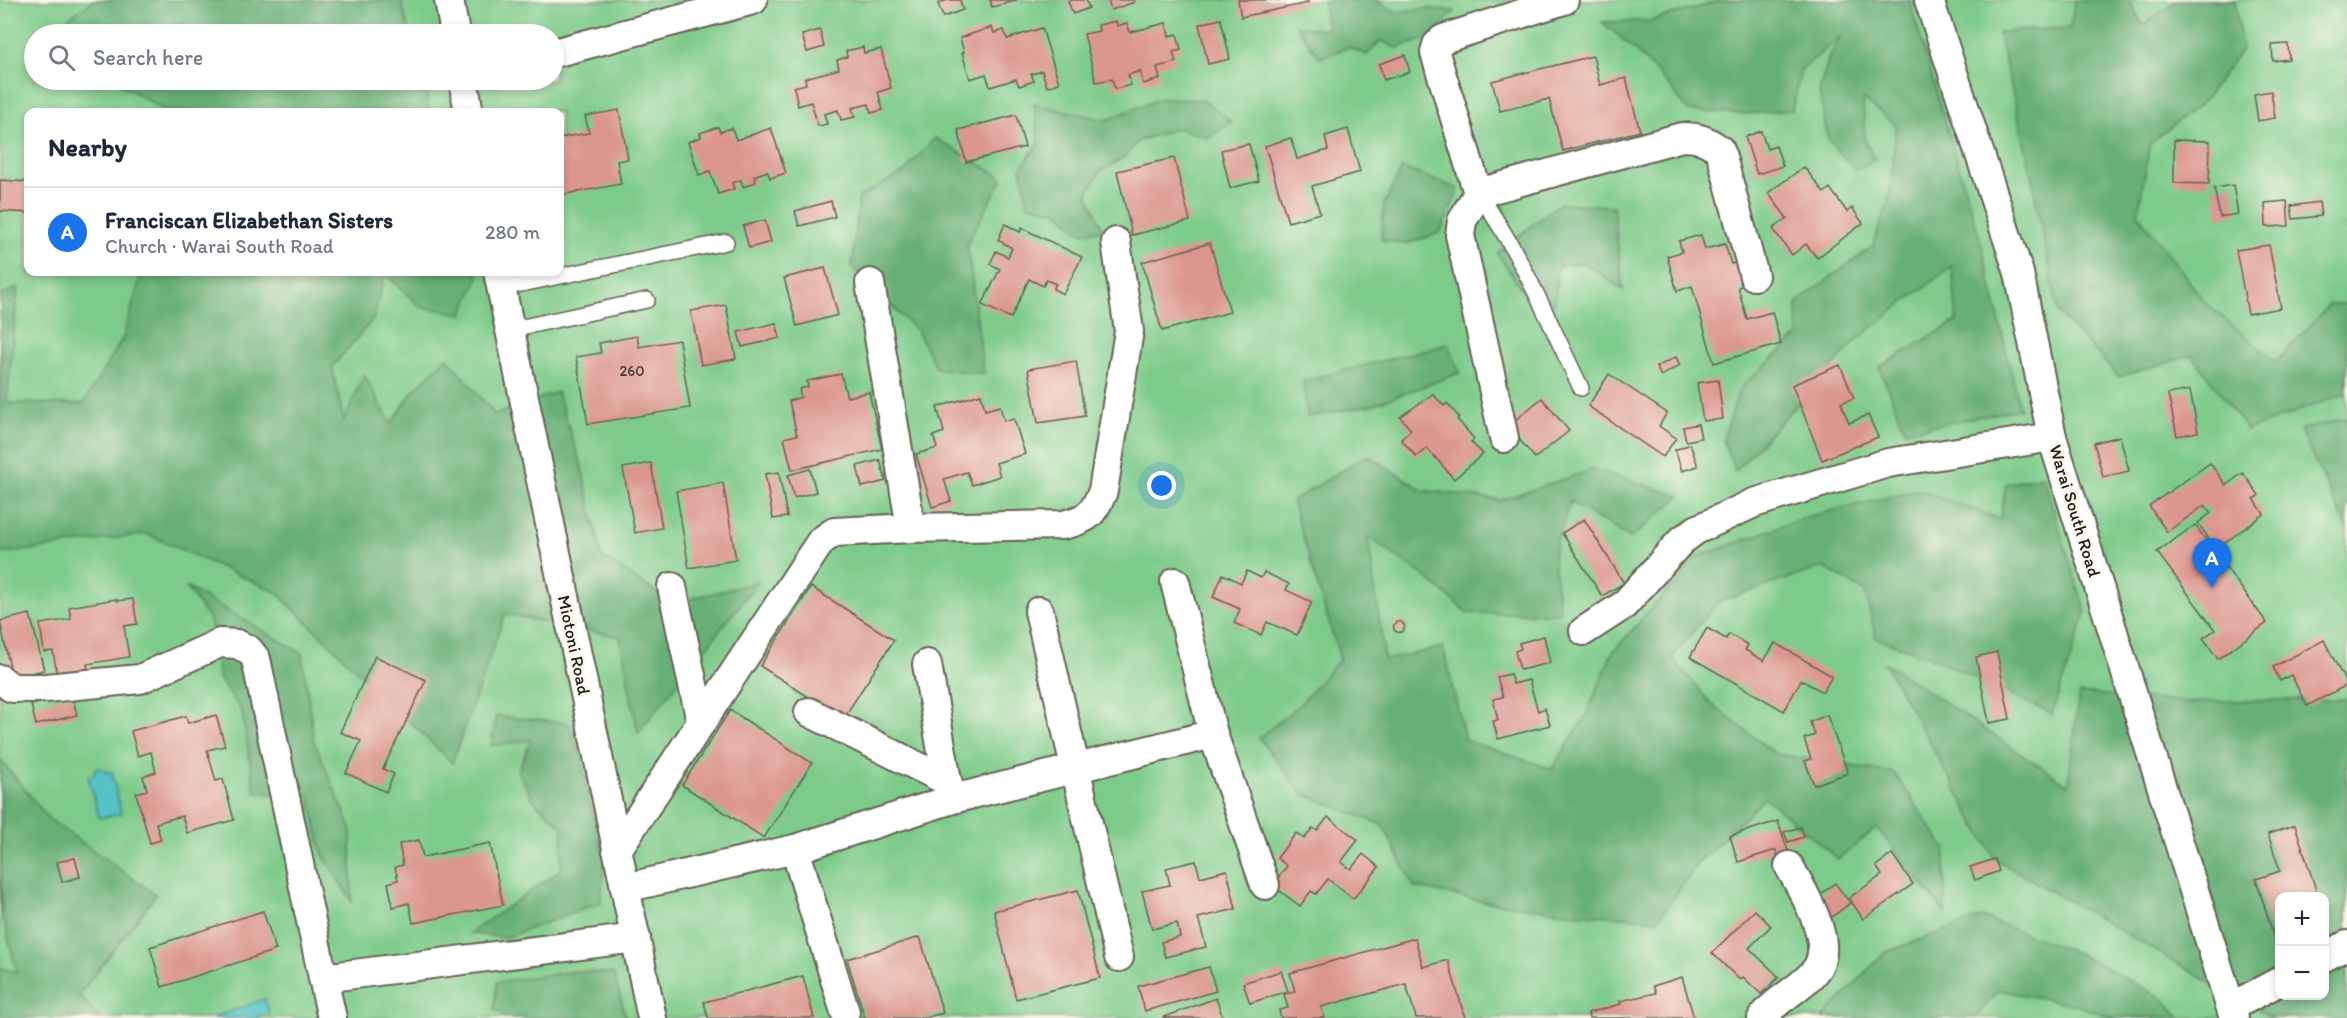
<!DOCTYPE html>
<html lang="en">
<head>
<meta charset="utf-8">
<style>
	:root { --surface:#fff; --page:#f6f6f7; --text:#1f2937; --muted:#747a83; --line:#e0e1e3; --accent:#1a73e8 }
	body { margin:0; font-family:Itim,sans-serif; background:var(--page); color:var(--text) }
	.controls { position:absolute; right:18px; bottom:18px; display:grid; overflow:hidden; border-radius:12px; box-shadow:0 3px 9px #0003 }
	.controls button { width:54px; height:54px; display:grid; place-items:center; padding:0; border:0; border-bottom:2px solid var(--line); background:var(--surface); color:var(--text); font:30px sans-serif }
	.you { position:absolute; left:1162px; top:486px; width:21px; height:21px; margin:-15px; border:4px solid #fff; border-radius:50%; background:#1a73e8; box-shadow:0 0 0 9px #1a73e833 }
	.badge { display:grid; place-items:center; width:39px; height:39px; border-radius:50%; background:var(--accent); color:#fff; font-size:20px; font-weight:700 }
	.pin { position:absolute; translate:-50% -50px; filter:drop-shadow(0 2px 3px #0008) }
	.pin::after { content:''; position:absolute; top:32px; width:21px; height:18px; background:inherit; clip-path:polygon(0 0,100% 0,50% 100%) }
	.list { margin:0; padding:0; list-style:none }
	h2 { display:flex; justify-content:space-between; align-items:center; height:78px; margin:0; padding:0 24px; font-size:26px }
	h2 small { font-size:20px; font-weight:400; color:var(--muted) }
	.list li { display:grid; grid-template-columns:39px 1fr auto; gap:18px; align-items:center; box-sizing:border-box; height:90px; padding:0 24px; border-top:2px solid var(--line) }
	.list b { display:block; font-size:22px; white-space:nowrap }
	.list p { margin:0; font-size:20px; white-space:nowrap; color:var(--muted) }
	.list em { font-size:20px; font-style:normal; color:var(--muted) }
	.icon { flex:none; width:33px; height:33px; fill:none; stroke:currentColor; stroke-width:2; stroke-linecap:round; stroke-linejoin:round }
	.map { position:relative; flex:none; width:2347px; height:1018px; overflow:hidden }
	.search { position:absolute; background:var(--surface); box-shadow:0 3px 9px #0003; left:24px; top:24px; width:540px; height:66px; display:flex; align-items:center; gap:15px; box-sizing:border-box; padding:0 21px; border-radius:33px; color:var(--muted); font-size:22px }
	.panel { position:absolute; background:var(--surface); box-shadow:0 3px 9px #0003; left:24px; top:108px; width:540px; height:168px; border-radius:12px }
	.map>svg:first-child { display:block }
</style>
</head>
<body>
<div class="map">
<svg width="2347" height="1018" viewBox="0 0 2347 1018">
	<rect width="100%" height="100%" fill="#fbf7ec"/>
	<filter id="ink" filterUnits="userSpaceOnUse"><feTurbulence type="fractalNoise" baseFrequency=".0167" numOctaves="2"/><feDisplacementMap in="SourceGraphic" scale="12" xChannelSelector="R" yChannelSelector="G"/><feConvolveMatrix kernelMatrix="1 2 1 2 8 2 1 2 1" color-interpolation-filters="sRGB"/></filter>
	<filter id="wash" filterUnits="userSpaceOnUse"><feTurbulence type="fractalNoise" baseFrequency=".008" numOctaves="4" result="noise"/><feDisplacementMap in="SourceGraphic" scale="24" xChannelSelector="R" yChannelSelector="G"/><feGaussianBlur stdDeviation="1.35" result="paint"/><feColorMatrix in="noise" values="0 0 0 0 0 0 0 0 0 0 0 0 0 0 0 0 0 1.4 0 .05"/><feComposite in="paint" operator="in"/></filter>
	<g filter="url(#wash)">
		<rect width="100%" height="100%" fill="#f0debe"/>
		<!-- green -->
		<path fill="#7dcb8a" stroke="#4c7453" stroke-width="1.5" fill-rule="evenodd" d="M0 0H2347V1018H0ZM34 34H554V80H34ZM28 112H560V272H28ZM2280 896H2324V996H2280Z"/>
		<!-- forest -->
		<g fill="#66af76" stroke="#416649" stroke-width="1.5" fill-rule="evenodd">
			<path d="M95 0H401L410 34H44Z"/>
			<path d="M1323 0H1375L1397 12 1429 8 1455 11 1427 39 1396 48 1381 40 1367 55 1348 47 1320 58 1296 26 1327 30Z"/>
			<path d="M1724 0H1909L1981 242 2020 409 1905 431 1879 367 1957 321 1952 266 1861 336 1735 471 1723 440 1740 388 1798 336 1797 302 1873 246 1889 199 1896 125 1863 99 1865 141 1875 160 1855 171 1828 139 1819 92 1829 57 1842 35 1801 70 1792 110 1748 114 1688 111C1664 76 1635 49 1602 22L1650 21Z"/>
			<path d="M2075 0H2129L2143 25 2178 0H2235L2242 49 2203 102 2150 143 2138 214 2205 302 2276 362 2330 304H2347V393L2247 430 2192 355 2119 377 2058 313 2027 154 1998 32 2070 28Z"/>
			<path d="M114 80H423L427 94 428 112H167Z"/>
			<path d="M1159 99 1203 100 1232 122 1208 138 1178 128 1138 141 1125 157 1100 172 1088 193 1103 230 1082 233 1058 212 1028 205 1021 168 1039 143 1034 104 1106 120Z"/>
			<path d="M935 138 1003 178 967 243 984 374 936 368 917 331 852 268 859 197 904 172Z"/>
			<path d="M1402 168 1459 189 1440 233 1406 244 1381 240 1384 204Z"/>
			<path d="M1560 203 1613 206 1623 290 1584 263 1558 266 1555 303 1530 302 1497 253Z"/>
			<path d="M142 272H476L478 278 463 314 421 307 385 274 374 318 332 367 344 421 364 374 391 424 414 390 447 357 495 415 557 392 581 464 602 557 673 603 758 582 638 733 620 637 505 614 452 763 276 592 147 534 0 554V296L18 287 7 403 83 404 123 338Z"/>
			<path d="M1448 344 1460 373 1372 405 1307 417 1303 381Z"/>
			<path d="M2347 418V528L2300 430Z"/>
			<path d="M1367 455 1422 490 1501 500 1594 469 1680 496 1631 538 1570 502 1553 555 1560 613H1468L1423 575 1368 537 1385 660 1443 647 1465 740 1552 769 1586 716 1612 653 1697 557 1806 517 1919 490 2000 519 2006 484 2043 476 2086 613 2052 714 1940 661 1876 638 1865 591 1823 567 1718 602 1672 657 1710 703 1776 754 1894 773 1945 848V913L1877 828 1838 859 1765 798 1697 864 1658 920 1573 913 1480 901 1414 887 1383 825 1303 794 1259 738 1300 704 1340 659 1292 501Z"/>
			<path d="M186 587 302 653 314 741 351 828 352 902 322 853 309 795 255 793 242 712 219 678 211 622Z"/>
			<path d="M1884 662 2068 785 2079 693 2191 702 2347 699V1018H2272L1995 859ZM2280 896H2324V996H2280Z"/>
			<path d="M496 716 568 723 581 752 589 800 605 857 601 902 505 938 470 933 561 870 563 827 534 801 518 771 531 740 491 746Z"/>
			<path d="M0 759 49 819 156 895 79 995 100 1018H0V968L17 972 2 914Z"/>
			<path d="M1981 917 2077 953 2164 999 2180 1018H2114L2076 1005 1998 990 1975 1018H1823L1884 953Z"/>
			<path d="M577 971 614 974 626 1018H507L494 1009 497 982Z"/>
		</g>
		<!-- water -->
		<g fill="#54c2c8" stroke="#386f72" stroke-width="1.5">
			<path d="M98 768H101L106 772H112L121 814 99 818 88 776 94 775 95 769Z"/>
			<path d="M265 999 269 1013 254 1018H212Z"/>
		</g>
		<g id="blocks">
			<!-- building -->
			<g fill="#db968f">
				<path d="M947 0H960L963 10 943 17 938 4Z"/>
				<path d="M990 0H1016V1L992 7Z"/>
				<path d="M1071 0H1086L1089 8 1073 14 1068 1Z"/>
				<path d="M1108 0H1134L1135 2 1111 10Z"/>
				<path d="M1238 0H1307L1308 3 1241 17Z"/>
				<path d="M1221 19 1230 59 1208 64 1199 24Z"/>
				<path d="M1116 21 1117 26 1127 23 1130 32 1166 23 1169 36 1177 34 1181 50 1173 52 1176 62 1157 67 1160 79 1143 84 1140 71 1128 75 1131 85 1115 89 1112 79 1096 82 1084 34 1099 31 1098 25Z"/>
				<path d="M992 27 994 33 1004 30 1007 39 1042 28 1059 83 1047 87 1042 71 1031 74 1034 81 1019 86 1016 79 990 87 986 74 970 79 962 53 964 52 960 38Z"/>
				<path d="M820 30 824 47 807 52 802 35Z"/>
				<path d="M2288 44 2289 59 2273 61 2272 45Z"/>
				<path d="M863 47 864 53 881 49 891 88 878 92 883 110 871 113 869 104 852 108 855 117 841 120 838 110 824 114 827 124 818 126 811 102 798 106 794 87 806 84 805 78 839 69 837 60 847 57 846 51Z"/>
				<path d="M1405 55 1410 72 1384 80 1379 64Z"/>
				<path d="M1593 56 1600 85 1626 78 1640 131 1563 151 1549 99 1500 111 1492 81Z"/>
				<path d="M2271 91 2275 118 2258 121 2254 94Z"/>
				<path d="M619 110 628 159 617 161 621 184 560 195V138L589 133 585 116Z"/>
				<path d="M1016 115 1025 147 966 162 958 130Z"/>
				<path d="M718 127 720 132 732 128 736 140 771 128 786 173 770 178 767 171 754 176 756 182 743 187 741 180 732 183 734 189 718 194 710 171 699 175 688 142 701 137 700 133Z"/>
				<path d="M1348 129 1360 172 1312 186 1320 213 1288 222 1265 146 1291 138 1297 159 1328 150 1325 136Z"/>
				<path d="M1761 131 1767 149 1776 146 1783 166 1757 174 1745 137Z"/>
				<path d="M2174 140 2210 141 2209 184 2174 183Z"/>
				<path d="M1249 144 1259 181 1230 188 1221 150Z"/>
				<path d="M1174 158 1190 221 1132 235 1117 171Z"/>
				<path d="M1804 167 1824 193 1830 188 1847 212 1852 208 1863 223 1817 258 1806 244 1792 255 1773 229 1787 218 1768 193Z"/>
				<path d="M0 180 28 182V213L0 211Z"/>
				<path d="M2233 185 2238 214 2220 217 2214 188Z"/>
				<path d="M831 201 835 217 799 226 795 211Z"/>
				<path d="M2287 201 2289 226 2266 227 2265 203Z"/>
				<path d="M2319 202 2321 216 2293 219 2291 206Z"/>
				<path d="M765 220 771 242 749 248 743 226Z"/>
				<path d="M1005 224 1020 232 1022 228 1082 257 1063 294 1053 289 1056 284 1046 280 1043 286 1029 279 1011 318 982 305 1000 269 990 264 996 251 1008 257 1012 248 998 240Z"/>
				<path d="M1701 235 1705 249 1725 244 1731 264 1742 261 1749 284 1738 287 1747 319 1772 312 1781 344 1714 363 1692 286 1677 291 1667 256 1682 252 1679 241Z"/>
				<path d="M1210 243 1230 312 1162 331 1142 262Z"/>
				<path d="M2269 245 2281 308 2248 314 2236 250Z"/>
				<path d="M825 268 838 315 797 326 784 278Z"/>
				<path d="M726 305 736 359 701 365 691 311Z"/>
				<path d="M776 323 780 338 742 347 738 332Z"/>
				<path d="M637 336 639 347 679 340 690 408 588 424 576 357 601 353 599 343Z"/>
				<path d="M1676 357 1680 365 1661 376 1656 367Z"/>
				<path d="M1076 361 1085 416 1038 423 1028 369Z"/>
				<path d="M1840 365 1854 398 1841 403 1849 423 1868 415 1878 437 1822 460 1792 385Z"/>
				<path d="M841 374 847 397 869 392 882 449 792 470 784 438 797 435 789 401 801 397 799 389 808 387 807 381Z"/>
				<path d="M1609 374 1667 413 1659 426 1676 438 1663 457 1588 406Z"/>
				<path d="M1718 380 1723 419 1703 421 1697 383Z"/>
				<path d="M2190 390 2198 432 2177 436 2168 394Z"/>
				<path d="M981 394 985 410 1000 406 1004 421 1014 419 1025 454 996 463 1000 476 972 485 967 472 944 479 951 501 932 507 916 454 937 448 933 436 944 432 937 407Z"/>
				<path d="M1433 394 1444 406 1447 403 1459 417 1457 419 1474 439 1471 442 1483 454 1454 479 1427 448 1416 457 1401 439 1411 430 1400 417Z"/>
				<path d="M1542 398 1569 431 1535 458 1508 426Z"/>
				<path d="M1698 424 1701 438 1686 441 1683 427Z"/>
				<path d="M2120 436 2129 471 2103 477 2094 443Z"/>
				<path d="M1690 444 1698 466 1682 471 1675 450Z"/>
				<path d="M880 460 886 481 862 487 857 466Z"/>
				<path d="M651 463 662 528 635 533 623 468Z"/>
				<path d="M2210 463 2226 485 2243 473 2259 495 2254 499 2264 514 2216 549 2198 523 2211 513 2205 505 2167 532 2149 506Z"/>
				<path d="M810 469 816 492 794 498 788 475Z"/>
				<path d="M779 472 787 517 773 519 765 474Z"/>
				<path d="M723 483 736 560 689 568 676 491Z"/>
				<path d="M1584 519 1624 583 1602 596 1562 533Z"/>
				<path d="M2195 525 2267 623 2218 659 2203 638 2215 630 2157 552Z"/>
				<path d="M1247 571 1261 578 1264 572 1289 584 1286 590 1312 602 1297 635 1267 622 1261 635 1234 623 1240 609 1213 597 1223 574 1241 583Z"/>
				<path d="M811 587 894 640 843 719 760 666Z"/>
				<path d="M116 599 117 601 133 599 137 624 124 626 129 657 87 664 88 671 57 675 53 651 44 652 40 624 71 619 69 607Z"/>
				<path d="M30 614 44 670 12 677 0 621Z"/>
				<circle cx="1399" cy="627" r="5.5"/>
				<path d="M1707 628 1726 639 1729 634 1748 645 1745 650 1764 661 1775 643 1832 676 1823 692 1801 680 1784 711 1690 657Z"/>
				<path d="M1544 636 1550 663 1520 670 1515 651 1521 649 1519 643Z"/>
				<path d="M2324 640 2347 685 2307 706 2291 675 2280 681 2273 667Z"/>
				<path d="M1997 652 2010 719 1989 723 1976 657Z"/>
				<path d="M375 656 426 680 383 769 394 774 386 792 346 773 361 741 340 732Z"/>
				<path d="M1510 674 1513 684 1529 680 1538 711 1545 708 1550 725 1498 739 1493 721 1498 720 1493 699 1503 697 1497 677Z"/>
				<path d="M72 695 77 715 36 725 31 705Z"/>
				<path d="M730 710 812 763 764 838 682 785Z"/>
				<path d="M216 715 225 746 207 750 216 781 223 779 234 820 187 833 182 816 156 823 161 840 150 843 136 793 147 790 143 776 156 772 151 752 138 756 131 731 186 716 188 723Z"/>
				<path d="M1827 715 1848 773 1814 785 1805 761 1811 759 1804 739 1815 735 1810 722Z"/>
				<path d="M1328 817 1358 840 1341 862 1351 869 1363 854 1379 867 1353 899 1328 879 1316 894 1311 891 1300 906 1272 885 1287 866 1277 858 1296 833 1304 839 1313 828 1317 831Z"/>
				<path d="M1778 821 1789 854 1778 857 1776 850 1738 862 1730 836Z"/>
				<path d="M2295 825 2318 896H2280V943L2276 944 2256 879 2280 871 2268 834Z"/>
				<path d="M1801 827 1804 837 1788 842 1784 832Z"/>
				<path d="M419 840 423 857 490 843 503 905 413 923 409 903 393 907 388 883 398 880 395 867 403 865 399 844Z"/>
				<path d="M1892 854 1913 884 1863 919 1849 898 1882 875 1876 866Z"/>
				<path d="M75 858 80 877 62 882 57 862Z"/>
				<path d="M1995 859 1999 871 1975 880 1970 867Z"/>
				<path d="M1196 861 1200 877 1227 870 1236 909 1198 918 1206 947 1165 957 1161 942 1180 937 1177 923 1152 929 1142 891 1170 885 1166 868Z"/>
				<path d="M1835 883 1850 903 1827 921 1811 902Z"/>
				<path d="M1078 890 1100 978 1016 999 994 911Z"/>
				<path d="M1755 910 1771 926 1749 948 1779 977 1761 994 1743 977 1740 980 1712 953Z"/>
				<path d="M263 911 276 950 162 987 150 947Z"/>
				<path d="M920 937 943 1013 925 1018H865L847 959Z"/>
				<path d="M1415 938 1423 967 1448 960 1465 1018H1416L1406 984 1321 1007 1325 1018H1281L1279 1010 1288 1008 1284 994 1295 992 1290 973Z"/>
				<path d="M1209 967 1216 991 1145 1011 1138 986Z"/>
				<path d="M1281 971 1288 991 1250 1003 1243 983Z"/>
				<path d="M803 976 814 1018H708L704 1002Z"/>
				<path d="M1682 977 1694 1018H1589L1588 1013 1621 1004 1620 1001 1656 993 1653 986Z"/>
				<path d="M1216 998 1223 1018H1162Z"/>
			</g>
		</g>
	</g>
	<g filter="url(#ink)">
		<use href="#blocks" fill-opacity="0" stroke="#666055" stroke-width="1.5"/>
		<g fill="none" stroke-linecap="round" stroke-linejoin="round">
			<defs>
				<g id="lane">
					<path d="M1478 193C1521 253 1549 322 1581 388"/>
					<path d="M502 288 726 242"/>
					<path d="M509 330 647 300"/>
				</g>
				<g id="street">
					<path d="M449 0 455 34"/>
					<path d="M1929 0 2019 273 2052 437 2234 1018"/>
					<path d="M554 53 753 0"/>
					<path d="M463 80 469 112"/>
					<path d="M1478 193 1682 137C1698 137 1707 140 1720 150L1754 276"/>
					<path d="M498 272 652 1018"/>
					<path d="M1504 438 1460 235 1462 221 1478 193 1435 53 1437 45 1443 39 1564 0"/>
					<path d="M911 528 1063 525C1088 519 1093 515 1103 491L1129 331 1116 242"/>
					<path d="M1175 582 1213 734 1265 885"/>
					<path d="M672 587 701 722"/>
					<path d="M1039 611 1119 957"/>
					<path d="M1584 631 1624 605 1681 541 1696 530 1754 503 1888 463 2052 437"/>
					<path d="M927 664 947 781 952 794"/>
					<path d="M0 679 12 688H46L140 679 220 643 237 644 249 650 256 659 323 978 636 938"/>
					<path d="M809 712 947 781"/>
					<path d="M795 849 845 1012"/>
					<path d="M617 850 821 541 834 532 911 528 870 283"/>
					<path d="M625 888 795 849 953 799 1213 734"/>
					<path d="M2324 957 2347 945"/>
					<path d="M323 978 332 1018"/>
					<path d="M2231 1007 2280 981"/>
					<path d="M1762 1018C1776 999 1799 990 1814 972 1838 946 1803 892 1789 866"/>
				</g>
			</defs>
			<!-- lane casing -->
			<use href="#lane" stroke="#666055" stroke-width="18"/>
			<!-- street casing -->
			<use href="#street" stroke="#666055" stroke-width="32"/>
			<!-- lane -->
			<use href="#lane" stroke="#fff" stroke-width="15"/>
			<!-- street -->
			<use href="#street" stroke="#fff" stroke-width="28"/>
		</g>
	</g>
	<g text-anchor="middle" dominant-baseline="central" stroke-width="6" stroke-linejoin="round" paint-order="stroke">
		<!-- number labels -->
		<g font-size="15" fill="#4c3a39">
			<text x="632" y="371">260</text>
		</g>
		<!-- street labels -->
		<g font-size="18" fill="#1c1c1c" stroke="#fbf7ec">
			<text transform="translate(2075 511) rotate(73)">Warai South Road</text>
			<text transform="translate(574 645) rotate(78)">Miotoni Road</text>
		</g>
	</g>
</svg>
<div class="controls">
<button>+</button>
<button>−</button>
</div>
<div class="you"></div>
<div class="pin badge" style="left:2212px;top:588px">A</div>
<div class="search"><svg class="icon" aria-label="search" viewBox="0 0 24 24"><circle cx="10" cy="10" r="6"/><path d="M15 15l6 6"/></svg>Search here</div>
<section class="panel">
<h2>Nearby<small></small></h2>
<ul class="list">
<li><span class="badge">A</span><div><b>Franciscan Elizabethan Sisters</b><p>Church · Warai South Road</p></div><em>280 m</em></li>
</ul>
</section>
</div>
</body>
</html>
